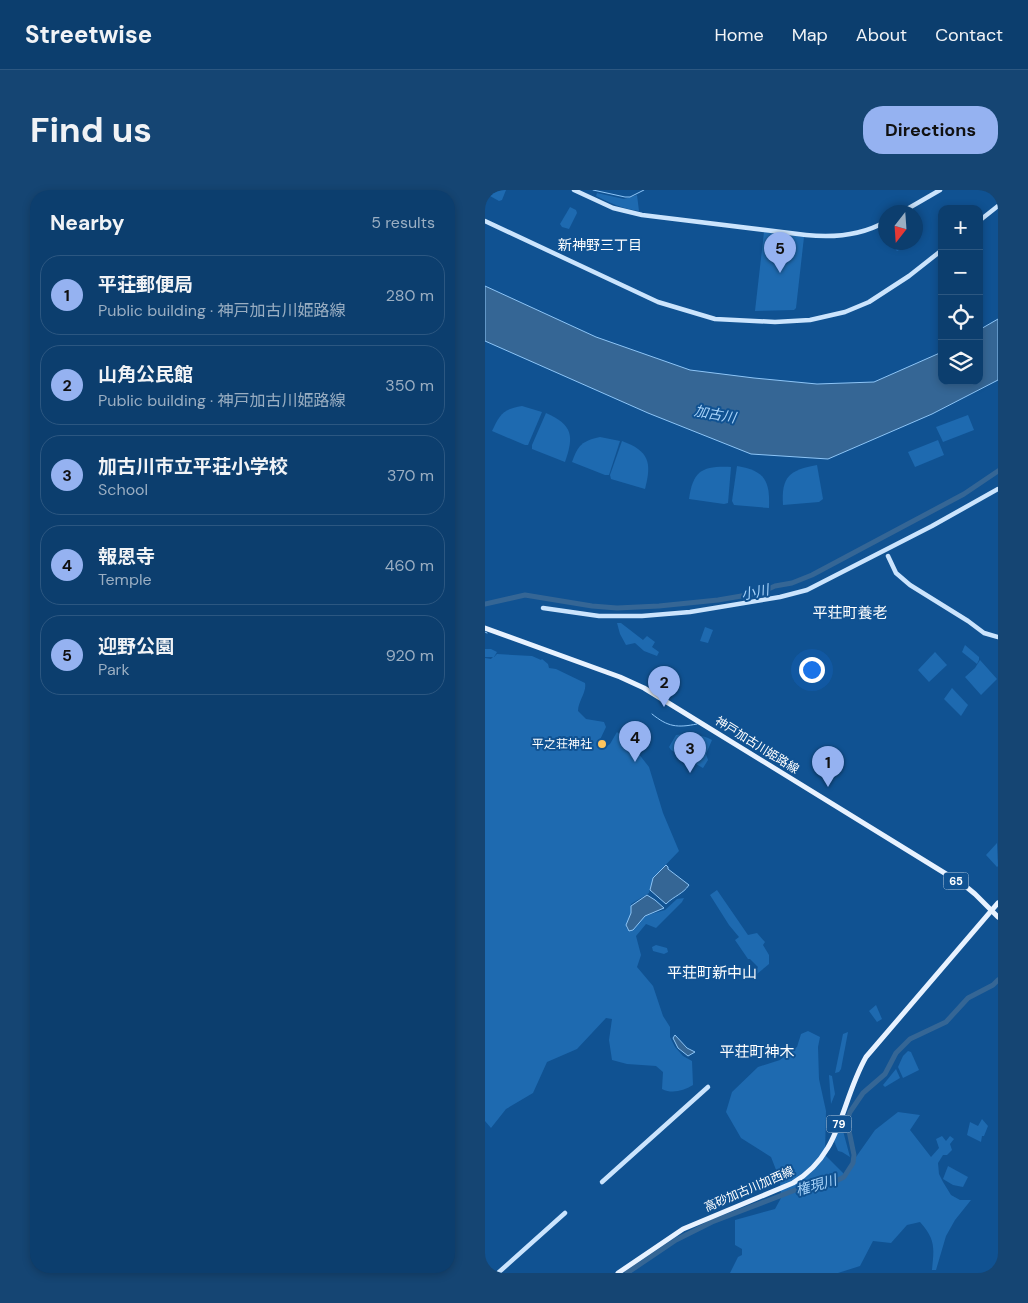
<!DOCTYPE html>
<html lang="en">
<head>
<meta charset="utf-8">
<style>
	:root { --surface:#0c3e6e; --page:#154573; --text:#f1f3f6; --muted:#9aaec2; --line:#2c5781; --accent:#95b2f1 }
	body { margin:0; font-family:"DM Sans","Noto Sans JP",sans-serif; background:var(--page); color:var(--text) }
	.controls { position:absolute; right:15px; top:15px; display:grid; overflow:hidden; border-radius:10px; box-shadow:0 2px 8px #0003 }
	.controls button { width:45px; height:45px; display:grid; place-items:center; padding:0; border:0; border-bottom:1px solid var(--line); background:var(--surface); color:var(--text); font:25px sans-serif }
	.compass { position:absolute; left:393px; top:15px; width:45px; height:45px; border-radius:50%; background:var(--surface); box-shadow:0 2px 8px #0003; rotate:197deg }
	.you { position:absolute; left:326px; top:479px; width:18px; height:18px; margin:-12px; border:4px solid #fff; border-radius:50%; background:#1a73e8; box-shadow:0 0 0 8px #1a73e833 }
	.badge { display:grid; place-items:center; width:32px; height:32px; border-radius:50%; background:var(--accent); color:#111; font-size:16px; font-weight:700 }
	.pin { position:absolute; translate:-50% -41px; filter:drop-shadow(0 1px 2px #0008) }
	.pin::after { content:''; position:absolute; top:26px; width:18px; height:15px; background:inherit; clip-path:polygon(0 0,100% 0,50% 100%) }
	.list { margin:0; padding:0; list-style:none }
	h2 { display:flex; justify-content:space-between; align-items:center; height:65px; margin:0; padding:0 20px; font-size:21px }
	h2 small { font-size:16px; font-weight:400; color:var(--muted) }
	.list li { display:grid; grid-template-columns:32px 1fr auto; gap:15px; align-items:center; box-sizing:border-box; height:80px; margin:0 10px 10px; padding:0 10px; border:1px solid var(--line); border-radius:20px }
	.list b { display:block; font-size:19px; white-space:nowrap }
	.list p { margin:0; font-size:16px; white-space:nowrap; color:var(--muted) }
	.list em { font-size:16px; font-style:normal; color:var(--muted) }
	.icon { flex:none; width:28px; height:28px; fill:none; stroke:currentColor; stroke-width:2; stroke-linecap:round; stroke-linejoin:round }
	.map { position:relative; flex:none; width:513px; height:1083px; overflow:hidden; border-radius:20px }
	header { display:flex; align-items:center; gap:30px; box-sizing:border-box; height:70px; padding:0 25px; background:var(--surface); border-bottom:1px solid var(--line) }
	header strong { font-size:24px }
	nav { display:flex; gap:28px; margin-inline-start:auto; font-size:18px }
	.intro { display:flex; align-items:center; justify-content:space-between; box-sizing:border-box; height:120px; padding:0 30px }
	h1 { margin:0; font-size:35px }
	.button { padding:12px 22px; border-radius:20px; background:var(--accent); color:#111; font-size:18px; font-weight:700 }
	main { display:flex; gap:30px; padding:0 30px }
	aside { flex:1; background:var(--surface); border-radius:20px; box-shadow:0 2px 8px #0003 }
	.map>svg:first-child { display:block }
</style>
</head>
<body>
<header>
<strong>Streetwise</strong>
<nav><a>Home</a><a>Map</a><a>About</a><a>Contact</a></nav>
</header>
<div class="intro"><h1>Find us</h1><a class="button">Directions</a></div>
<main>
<aside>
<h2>Nearby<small>5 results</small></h2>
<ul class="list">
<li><span class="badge">1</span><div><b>平荘郵便局</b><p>Public building · 神戸加古川姫路線</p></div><em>280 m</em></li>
<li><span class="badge">2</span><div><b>山角公民館</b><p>Public building · 神戸加古川姫路線</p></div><em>350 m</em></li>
<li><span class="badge">3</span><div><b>加古川市立平荘小学校</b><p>School</p></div><em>370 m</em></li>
<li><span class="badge">4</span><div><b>報恩寺</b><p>Temple</p></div><em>460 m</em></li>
<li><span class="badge">5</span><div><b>迎野公園</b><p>Park</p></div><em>920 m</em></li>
</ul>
</aside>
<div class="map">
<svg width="513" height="1083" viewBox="0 0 513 1083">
	<rect width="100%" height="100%" fill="#105292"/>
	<!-- green -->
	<g fill="#1e6ab0">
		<path d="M2 0H21L17 10 14 11 5 6Z"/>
		<path d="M112 3 139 9 152 5 154 21C138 19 125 13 111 6Z"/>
		<path d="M85 17 91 20 92 23 84 39 77 37 75 34Z"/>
		<path d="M279 42 319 47 311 118 309 120 270 121Z"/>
		<path d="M406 53H428L412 61Z"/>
		<path d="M37 216 57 222 43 255H40L7 241C15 224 18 219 37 216Z"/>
		<path d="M61 223C88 235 89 246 80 272L47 259V255Z"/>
		<path d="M483 225 489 240 458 252 451 237Z"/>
		<path d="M115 247 135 251 124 285H120L87 272C93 255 97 251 115 247Z"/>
		<path d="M453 250 459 265 430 277 423 262Z"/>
		<path d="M137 251C164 261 167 272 160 299L126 289 125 285Z"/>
		<path d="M332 275 338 309 334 312 298 315C296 286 305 280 332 275Z"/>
		<path d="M252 276C280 281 285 290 284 318L249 315 247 311Z"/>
		<path d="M246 277 243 313 239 314 204 309C208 280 218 276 246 277Z"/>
		<path d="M132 433H136L158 450 162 446 170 452 167 457 174 462 172 466 159 461 150 453 141 455 135 444Z"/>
		<path d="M220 437 228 440 223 453 215 451Z"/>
		<path d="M480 455 494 467V470L492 474 477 462Z"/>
		<path d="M0 459H6L12 462 9 467 12 464 47 466 56 470 57 469 63 474 64 478 71 479 100 493C102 502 93 511 93 521L101 529 119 532 121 537 112 556 117 559 125 554 132 542 146 554 164 577 178 623 194 661 168 688 164 703 146 714V723L141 737 142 739 147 741 156 729 163 725 180 720 192 709 199 708 197 712 171 738 161 734 151 746 156 765 152 777 168 796 178 826 185 837V847L190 857 198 866 207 871 208 895C198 901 187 904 177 899L178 882 171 876 142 874 127 870 124 850 127 829 121 828 92 859 62 872 48 903 21 919 6 938 0 931V468L6 469 8 467H0Z"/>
		<path d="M450 462 462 475 444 492 433 480Z"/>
		<path d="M495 470 512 489 496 505 480 487 490 478Z"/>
		<path d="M467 498 483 515 476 526 459 509Z"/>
		<path d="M199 544C210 546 216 544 227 550L221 564 223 570 218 578 186 560 184 557 191 545Z"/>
		<path d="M512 653 513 676 512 677 501 665Z"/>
		<path d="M232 700 263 745 272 743 280 752 278 755 284 765V774L272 784 271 780 273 777 265 769H263L250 750 254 747 244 735 225 705Z"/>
		<path d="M171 755 182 758 183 762 179 764 168 761 167 757Z"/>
		<path d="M391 815 397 829 392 832 384 821Z"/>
		<path d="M323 841 335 847 333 857 334 889 341 921 340 965 359 984 390 940 413 922 435 925 425 940 446 967 454 958 451 949 457 946 461 951 465 946 469 949 465 954 467 960 462 965H458L453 973 454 984 458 992 466 1005 475 1010H486L470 1030 461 1046 451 1080H447C449 1058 451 1050 435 1032L422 1035 406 1053 388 1051 375 1076 353 1083H245L253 1067 257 1065V1059L250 1055V1030L290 1019 296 1008 295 990 286 967 256 948 241 922 247 902 273 877 295 870 312 857 316 844Z"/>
		<path d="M363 842 356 879 354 882 350 883 358 844Z"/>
		<path d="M423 861 426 862 434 880 418 888 413 877 418 866Z"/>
		<path d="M411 879 415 888 400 897 398 895Z"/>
		<path d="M344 885 347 886 350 904 346 914Z"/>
		<path d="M358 928 357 937 365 967 357 962 353 961 349 951Z"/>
		<path d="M497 929 503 936 499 946H497L496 952 482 945 485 932 493 936Z"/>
		<path d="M463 976 483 987 478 997 468 995 458 989Z"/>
	</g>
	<!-- water -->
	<g fill="#356695" stroke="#8dc5f7">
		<path d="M0 96 111 147 205 180 269 188 332 194 389 192 457 162V191H494V140L513 129V190L447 224 343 269 266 264 163 223 0 151Z"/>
		<path d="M181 675 183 677V679L204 695C198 704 189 706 181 714L165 700 168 688Z"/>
		<path d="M162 705 170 710 179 718 160 726 148 740 144 741 141 735 146 723V716Z"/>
		<path d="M190 845 202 858 210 862 203 866 193 858 188 848Z"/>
	</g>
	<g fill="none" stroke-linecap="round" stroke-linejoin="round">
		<!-- stream -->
		<g stroke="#8dc5f7" stroke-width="1">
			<path d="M108 0 140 7H145L159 0"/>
			<path d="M0 442 2 443"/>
			<path d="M167 524C183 537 192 538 212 534"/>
		</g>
		<!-- river -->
		<g stroke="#356695" stroke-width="5">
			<path d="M0 414 40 405 107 416 132 418 174 416 233 410 274 403 290 396 307 393 327 385 479 304 513 281"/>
			<path d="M142 1083 191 1050 227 1032 326 994 351 991 359 987 368 973 369 965 363 936V928L365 922 378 903 400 884 411 863 425 849 461 832 483 808 508 795 513 790"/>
		</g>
		<!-- secondary -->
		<g stroke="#cbe4fd" stroke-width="4.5">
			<path d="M89 0 128 18 157 25 321 45C349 48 375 46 400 32"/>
			<path d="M417 22 455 0"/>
			<path d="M0 31 173 112 230 129 290 132 325 130 360 122 384 112 424 86 457 60"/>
			<path d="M494 31 513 16"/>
			<path d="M403 366 411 383 425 395 483 431 499 443 513 447"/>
			<path d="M58 418 114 426H157L205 422 295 407 322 400 447 336 513 299"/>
			<path d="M117 992 223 897"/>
			<path d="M13 1083 80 1023"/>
		</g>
		<!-- primary -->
		<g stroke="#e8f2ff" stroke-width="5">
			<path d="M0 438 135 487 159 498 479 695 490 704 513 727"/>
			<path d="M133 1083 198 1039 308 993C357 964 355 913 381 867L513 713"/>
		</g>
	</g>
	<!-- markers -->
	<circle fill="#ffc55e" stroke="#105292" stroke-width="2" cx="117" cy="554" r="5"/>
	<g text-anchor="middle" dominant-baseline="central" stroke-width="4" stroke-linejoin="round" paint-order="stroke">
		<!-- shield labels -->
		<g fill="#105292" stroke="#b7cbde" stroke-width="1">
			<rect x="458.5" y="682.5" width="25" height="17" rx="4"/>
			<rect x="341.5" y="925.5" width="25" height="17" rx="4"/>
		</g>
		<g font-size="11" font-weight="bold" fill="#fff">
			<text x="471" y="691">65</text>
			<text x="354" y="934">79</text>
		</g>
		<!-- poi labels -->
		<g font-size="12" fill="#fff" stroke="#105292" text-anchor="end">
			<text x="107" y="554">平之荘神社</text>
		</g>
		<!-- street labels -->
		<g font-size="12" fill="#fff" stroke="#105292">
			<text transform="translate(272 555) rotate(32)">神戸加古川姫路線</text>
			<text transform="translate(264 999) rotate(-23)">高砂加古川加西線</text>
		</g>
		<!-- neighbourhood labels -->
		<g font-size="14" fill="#fff" stroke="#105292">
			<text x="115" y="55">新神野三丁目</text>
		</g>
		<!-- water labels -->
		<g font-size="14" font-style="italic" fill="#a7d3fa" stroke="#105292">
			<text transform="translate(230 224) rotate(10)">加古川</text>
			<text transform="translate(270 402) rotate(-12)">小川</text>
			<text transform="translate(331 995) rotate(-16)">権現川</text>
		</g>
		<!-- quarter labels -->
		<g font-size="15" fill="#fff" stroke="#105292">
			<text x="365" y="423">平荘町養老</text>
			<text x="227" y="783">平荘町新中山</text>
			<text x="272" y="862">平荘町神木</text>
		</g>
	</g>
</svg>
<div class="controls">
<button>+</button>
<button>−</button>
<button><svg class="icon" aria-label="locate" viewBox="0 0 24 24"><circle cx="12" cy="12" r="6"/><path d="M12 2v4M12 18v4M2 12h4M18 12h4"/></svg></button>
<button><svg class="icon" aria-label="layers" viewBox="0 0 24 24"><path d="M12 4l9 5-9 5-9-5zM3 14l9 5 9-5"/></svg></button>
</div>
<svg class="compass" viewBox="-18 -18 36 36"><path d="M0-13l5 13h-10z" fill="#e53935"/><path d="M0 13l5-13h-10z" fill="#9aaec2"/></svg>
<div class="you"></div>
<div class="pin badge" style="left:343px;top:597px">1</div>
<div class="pin badge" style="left:179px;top:517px">2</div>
<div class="pin badge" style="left:205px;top:583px">3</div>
<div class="pin badge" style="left:150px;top:572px">4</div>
<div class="pin badge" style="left:295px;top:83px">5</div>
</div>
</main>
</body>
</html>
